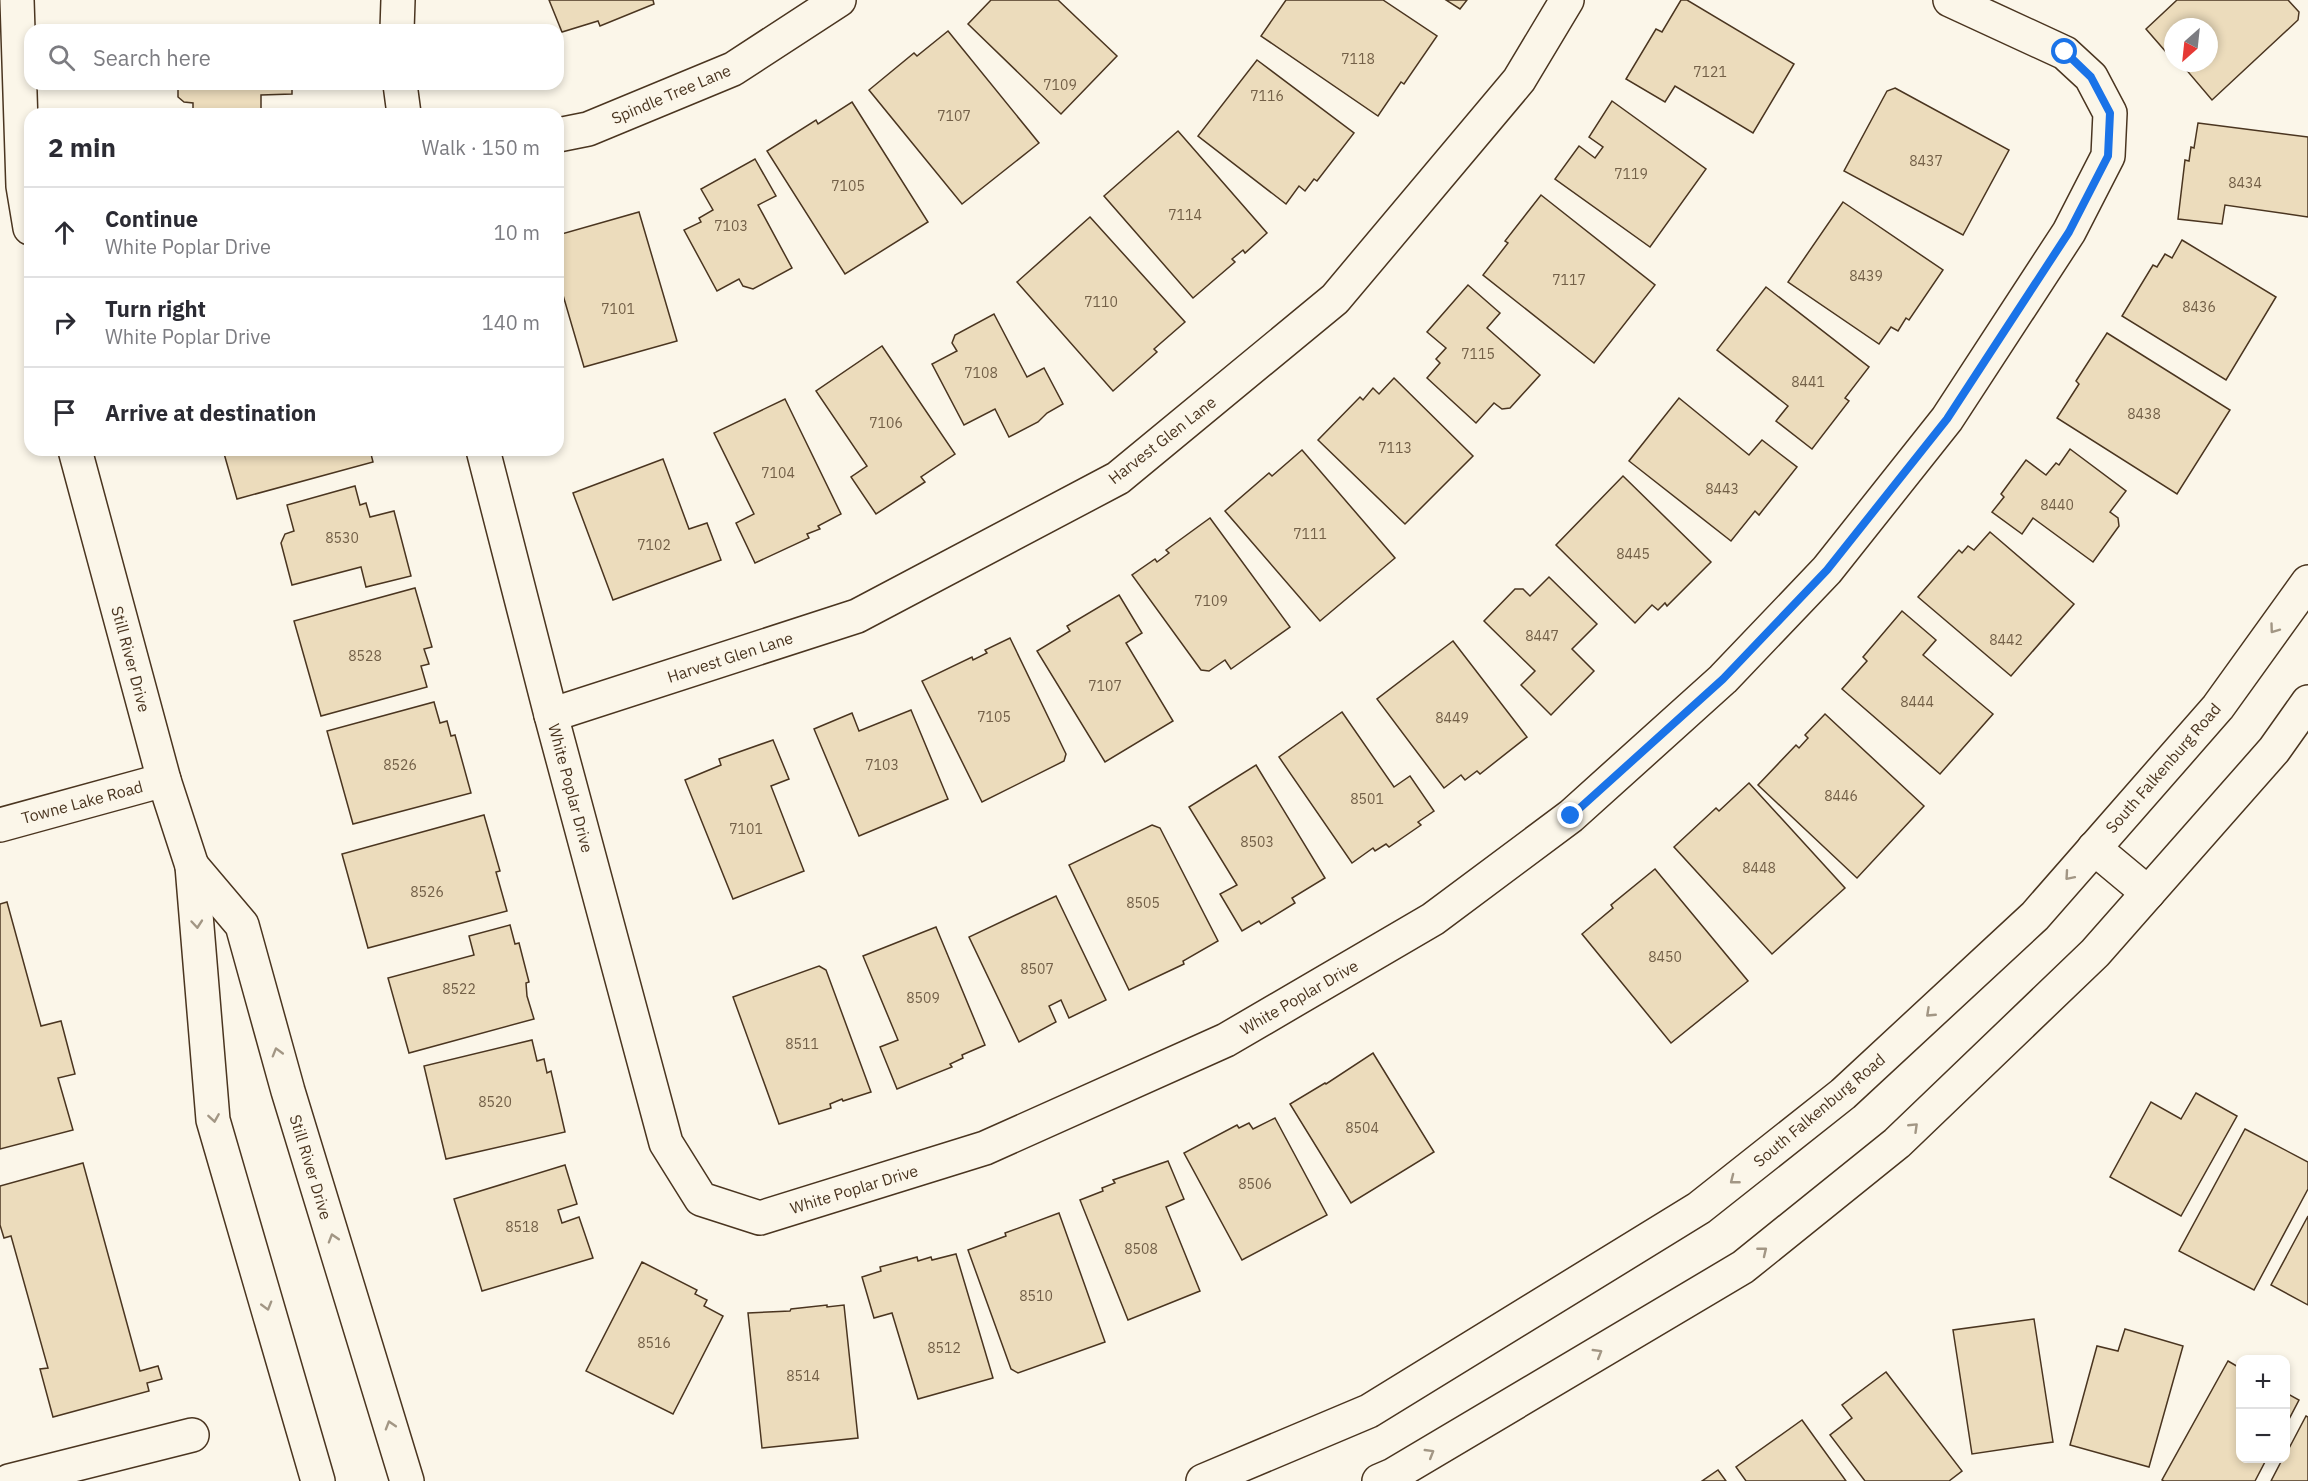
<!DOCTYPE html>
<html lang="en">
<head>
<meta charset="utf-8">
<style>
	:root { --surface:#fff; --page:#f2f2f3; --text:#2b2b33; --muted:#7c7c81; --line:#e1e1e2 }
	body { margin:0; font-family:"IBM Plex Sans",sans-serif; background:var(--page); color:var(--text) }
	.controls { position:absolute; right:18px; bottom:18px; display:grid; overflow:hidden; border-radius:12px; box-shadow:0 3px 9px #0003 }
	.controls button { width:54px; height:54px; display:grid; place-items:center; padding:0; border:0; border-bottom:2px solid var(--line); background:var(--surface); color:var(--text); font:30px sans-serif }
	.compass { position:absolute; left:2164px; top:18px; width:54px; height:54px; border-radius:50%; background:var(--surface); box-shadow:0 3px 9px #0003; rotate:207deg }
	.stop { position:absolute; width:18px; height:18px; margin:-14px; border:4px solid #1a73e8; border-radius:50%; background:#fff }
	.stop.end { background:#1a73e8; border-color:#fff; box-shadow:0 2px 6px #0008 }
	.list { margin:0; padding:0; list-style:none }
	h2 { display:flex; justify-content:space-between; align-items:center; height:78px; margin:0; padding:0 24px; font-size:26px }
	h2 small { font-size:20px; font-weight:400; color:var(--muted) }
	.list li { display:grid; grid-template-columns:39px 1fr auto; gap:18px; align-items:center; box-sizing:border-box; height:90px; padding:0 24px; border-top:2px solid var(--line) }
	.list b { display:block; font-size:22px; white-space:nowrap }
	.list p { margin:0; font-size:20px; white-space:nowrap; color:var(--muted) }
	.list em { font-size:20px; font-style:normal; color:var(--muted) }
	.icon { flex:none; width:33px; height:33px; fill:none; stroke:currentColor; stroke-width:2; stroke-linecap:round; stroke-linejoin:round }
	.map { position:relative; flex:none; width:2308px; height:1481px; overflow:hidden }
	.search { position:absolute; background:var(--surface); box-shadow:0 3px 9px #0003; left:24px; top:24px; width:540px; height:66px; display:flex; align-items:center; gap:15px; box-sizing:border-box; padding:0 21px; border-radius:18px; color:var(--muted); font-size:22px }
	.panel { position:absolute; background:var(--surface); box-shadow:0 3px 9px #0003; left:24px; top:108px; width:540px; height:348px; border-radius:18px }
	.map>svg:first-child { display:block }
</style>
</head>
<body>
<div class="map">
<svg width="2308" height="1481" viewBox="0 0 2308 1481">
	<rect width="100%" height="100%" fill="#fbf6e9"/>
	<!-- building -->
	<g fill="#ecdcbc" stroke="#4a3520" stroke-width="1.5">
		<path d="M549 0H653L654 4 600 26 598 21 562 32Z"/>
		<path d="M991 0H1058L1117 56 1061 114 968 24Z"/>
		<path d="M1286 0H1383L1437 36 1404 84 1401 82 1378 116 1261 36Z"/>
		<path d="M1446 0H1467L1460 9Z"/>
		<path d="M1681 0H1687L1794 64 1753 133 1675 86 1665 102 1626 79 1656 29 1662 32Z"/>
		<path d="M2177 0H2288L2299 12 2298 20 2212 100 2184 67 2182 69 2176 63H2209V27H2173V60L2146 29Z"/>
		<path d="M948 31 1039 143 962 204 869 90 914 53 917 56Z"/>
		<path d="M1257 60 1354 133 1317 181 1314 179 1305 191 1299 186 1286 204 1198 136Z"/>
		<path d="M178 84H292V94L261 95V114H193V103L184 102 178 97Z"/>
		<path d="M1895 88 2009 150 1963 235 1844 171 1887 91Z"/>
		<path d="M1612 101 1706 169 1650 247 1555 179 1579 146 1595 158 1603 147 1589 137Z"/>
		<path d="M852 102 928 222 845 274 767 151 816 120 818 124Z"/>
		<path d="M2198 123 2308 137V217L2225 205 2222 224 2178 219 2185 160 2189 161 2191 147 2194 148Z"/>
		<path d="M1178 131 1267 233 1245 253 1243 250 1232 259 1235 262 1193 298 1104 196Z"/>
		<path d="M755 159 776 196 758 205 792 268 753 289 743 286 739 279 717 291 684 230 701 222 699 218 713 210 701 189Z"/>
		<path d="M1541 195 1655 285 1594 363 1483 275 1508 243 1505 241Z"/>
		<path d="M1843 202 1943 270 1909 320 1906 318 1898 331 1891 327 1879 344 1788 282Z"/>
		<path d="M639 212 677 341 584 367 558 278V235Z"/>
		<path d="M1090 217 1185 322 1154 349 1157 352 1113 391 1017 282Z"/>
		<path d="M2182 240 2276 297 2226 380 2122 316 2153 265 2157 267 2165 254 2172 258Z"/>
		<path d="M1468 285 1500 313 1487 328 1540 375 1510 408 1502 409 1494 403 1476 423 1427 378 1440 363 1436 359 1446 348 1427 332Z"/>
		<path d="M1766 287 1869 367 1845 398 1849 401 1812 449 1776 421 1788 406 1717 350Z"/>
		<path d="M994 314 1027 377 1044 368 1063 404 1047 413 1038 422 1009 437 995 409 964 425 932 364 957 351 952 343 955 335Z"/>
		<path d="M2107 333 2230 410 2177 494 2057 418 2079 384 2076 381Z"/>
		<path d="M882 346 955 454 921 477 925 482 876 514 851 477 867 466 816 391Z"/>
		<path d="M1394 378 1473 456 1405 524 1318 440 1360 397 1363 400 1373 388 1379 394Z"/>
		<path d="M1679 398 1749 455 1762 440 1797 467 1759 515 1755 511 1731 541 1629 461Z"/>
		<path d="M785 399 841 514 818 526 820 529 807 534 809 538 755 563 736 523 754 514 714 433Z"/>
		<path d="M2070 449 2126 491 2110 512 2118 518 2119 526 2093 562 2033 518 2022 534 1992 512 2004 497 2001 494 2026 460 2046 475 2056 463 2059 465Z"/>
		<path d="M223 450H370L373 462 237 499Z"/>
		<path d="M1302 450 1395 558 1320 621 1225 511 1269 473 1272 476Z"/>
		<path d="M663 459 689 529 707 523 721 560 613 600 573 493Z"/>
		<path d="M1623 476 1711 562 1667 606 1665 603 1658 610 1652 605 1635 623 1556 545Z"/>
		<path d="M355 486 360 505 366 503 370 517 394 511 411 576 366 587 361 567 292 585 281 543 285 534 294 531 287 505Z"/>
		<path d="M1210 518 1290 627 1231 669 1225 660 1209 671 1201 670 1132 575 1155 559 1157 562 1169 553 1166 550Z"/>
		<path d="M1990 532 2074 604 2011 676 1918 597 1959 550 1962 553 1968 546 1974 550Z"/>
		<path d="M1549 577 1597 624 1572 649 1594 671 1551 715 1521 685 1535 671 1484 621 1515 589H1523L1530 596Z"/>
		<path d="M415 588 432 647 424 649 429 664 421 666 427 687 321 716 294 621Z"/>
		<path d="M1119 595 1142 633 1126 643 1173 721 1105 762 1037 651 1070 631 1067 626Z"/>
		<path d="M1902 611 1936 640 1923 655 1993 714 1940 774 1842 689 1867 661 1863 657Z"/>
		<path d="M1010 638 1066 754 1064 761 982 802 922 681 972 657 973 660 987 653 985 650Z"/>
		<path d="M1453 641 1527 737 1480 774 1477 771 1465 780 1461 775 1444 788 1377 699Z"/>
		<path d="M434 702 440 723 447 721 451 736 455 735 471 793 353 824 327 731Z"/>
		<path d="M911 710 948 799 859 836 814 729 852 713 859 731Z"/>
		<path d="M1342 712 1394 787 1410 776 1434 811 1418 822 1421 825 1389 847 1386 844 1375 851 1373 848 1352 863 1279 757Z"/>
		<path d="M1825 714 1924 806 1857 878 1758 785 1796 745 1799 748 1808 738 1805 735Z"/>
		<path d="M773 740 789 779 771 786 804 871 733 899 685 780 721 765 719 759Z"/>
		<path d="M1256 765 1325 878 1292 898 1295 903 1261 924 1259 921 1242 931 1220 894 1237 885 1189 807Z"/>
		<path d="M1749 783 1845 888 1772 954 1674 847 1716 808 1719 811Z"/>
		<path d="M484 815 500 871 496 872 507 911 368 948 342 854Z"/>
		<path d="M1152 825 1160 828 1218 941 1183 961 1184 964 1129 990 1069 865Z"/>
		<path d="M1655 869 1748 981 1671 1043 1582 934 1613 908 1611 905Z"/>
		<path d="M1056 896 1106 1000 1069 1018 1061 1000 1049 1006 1056 1022 1019 1042 969 937Z"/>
		<path d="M7 902 41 1026 61 1021 75 1074 58 1078 73 1130 0 1149V904Z"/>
		<path d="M510 925 515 944 519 943 529 982 526 983 527 996 534 1019 409 1053 388 978 474 955 469 936Z"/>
		<path d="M936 927 985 1045 962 1055 963 1058 950 1064 952 1067 897 1089 880 1047 898 1040 863 956Z"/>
		<path d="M819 966 826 970 871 1092 843 1101 842 1099 830 1104 831 1108 779 1124 733 997Z"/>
		<path d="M532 1040 537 1061 544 1059 547 1073 551 1071 565 1132 446 1159 424 1066Z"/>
		<path d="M1373 1053 1434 1152 1351 1203 1290 1104 1325 1083 1326 1084Z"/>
		<path d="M2196 1093 2237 1116 2181 1216 2110 1177 2151 1102 2181 1119Z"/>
		<path d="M1275 1118 1327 1215 1242 1260 1184 1153 1237 1125 1239 1128 1249 1123 1253 1129Z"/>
		<path d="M2245 1129 2308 1162V1189L2254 1290 2179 1251Z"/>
		<path d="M1168 1161 1184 1199 1166 1207 1200 1291 1128 1320 1080 1200 1103 1191 1102 1188 1115 1183 1113 1180Z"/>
		<path d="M83 1163 140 1371 158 1366 162 1379 147 1383 149 1391 53 1417 40 1369 48 1368 11 1236 4 1238 0 1225V1186Z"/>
		<path d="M565 1165 577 1204 558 1210 562 1223 579 1217 593 1258 482 1291 454 1199Z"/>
		<path d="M1059 1213 1105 1342 1018 1373 1011 1369 968 1250 1006 1236 1005 1233Z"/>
		<path d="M2308 1216V1305L2271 1285Z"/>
		<path d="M956 1254 993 1378 918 1399 892 1313 874 1318 862 1277 881 1271 880 1267 917 1257 918 1261 931 1257 932 1260Z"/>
		<path d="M642 1262 697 1290 695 1294 707 1300 704 1306 723 1316 673 1414 586 1371Z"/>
		<path d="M827 1305V1307L844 1305 858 1438 762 1448 748 1313 790 1311 791 1309Z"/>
		<path d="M2034 1319 2053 1442 1972 1454 1953 1330Z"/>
		<path d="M2125 1329 2183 1346 2149 1467 2070 1445 2097 1346 2118 1351Z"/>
		<path d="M2228 1361 2240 1368V1458H2267L2255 1481H2164L2162 1480Z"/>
		<path d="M1886 1372 1962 1471 1949 1481H1865L1830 1435 1852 1418 1842 1405Z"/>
		<path d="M2286 1393 2299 1400 2286 1425Z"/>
		<path d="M2306 1416 2308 1417V1481H2271L2283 1458H2286V1454Z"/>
		<path d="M1802 1420 1846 1481H1746L1736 1467Z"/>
		<path d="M1718 1470 1726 1481H1702Z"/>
	</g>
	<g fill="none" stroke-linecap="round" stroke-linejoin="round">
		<defs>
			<g id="street">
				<path d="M17 0 23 186 30 228"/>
				<path d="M397 30 398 0"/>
				<path d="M400 84 404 114"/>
				<path d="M558 135 588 129 733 69 839 0"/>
				<path d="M75 450 164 780 192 866 213 1120 318 1481"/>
				<path d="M483 450 551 715 666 1143 701 1199 760 1218 985 1148 1226 1040 1433 919 1571 816 1723 679 1827 570 1947 419 2069 232 2108 156 2110 113 2091 77 2065 53 1950 0"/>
				<path d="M551 715 857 616 1118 478 1335 299 1519 80 1567 0"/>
				<path d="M0 825 164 780"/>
				<path d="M192 866 242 925 288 1091 407 1481"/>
				<path d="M9 1481 192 1435"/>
			</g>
			<g id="secondary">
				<path d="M2094 848 2148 893"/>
				<path d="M1203 1481 1369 1411 1699 1208 1843 1094 2035 916 2218 707 2308 582"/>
				<path d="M1379 1481 1393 1475 1743 1267 1897 1143 2095 953 2274 750 2308 702"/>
			</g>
		</defs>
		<!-- street casing -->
		<use href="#street" stroke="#4a3520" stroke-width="36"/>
		<!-- secondary casing -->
		<use href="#secondary" stroke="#4a3520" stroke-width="36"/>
		<!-- street -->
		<use href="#street" stroke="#fbf6e9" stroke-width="33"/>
		<!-- secondary -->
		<use href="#secondary" stroke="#fbf6e9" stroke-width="33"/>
	</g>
	<!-- one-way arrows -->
	<defs><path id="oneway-chevron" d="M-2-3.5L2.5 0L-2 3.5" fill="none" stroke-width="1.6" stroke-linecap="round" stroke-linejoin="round" transform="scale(1.5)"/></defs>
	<g stroke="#a29684">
		<use href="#oneway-chevron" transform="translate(2274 629) rotate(126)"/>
		<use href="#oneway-chevron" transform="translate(2069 876) rotate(131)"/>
		<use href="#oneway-chevron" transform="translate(197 924) rotate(85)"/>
		<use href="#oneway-chevron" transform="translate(1930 1013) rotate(137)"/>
		<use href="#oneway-chevron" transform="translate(277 1052) rotate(-106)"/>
		<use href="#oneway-chevron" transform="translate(214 1118) rotate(81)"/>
		<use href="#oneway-chevron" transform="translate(1914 1127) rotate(-44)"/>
		<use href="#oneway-chevron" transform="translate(1734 1180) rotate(142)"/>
		<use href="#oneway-chevron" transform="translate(333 1238) rotate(-107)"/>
		<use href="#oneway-chevron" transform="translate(1763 1251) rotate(-39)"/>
		<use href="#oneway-chevron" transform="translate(267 1306) rotate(74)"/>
		<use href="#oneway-chevron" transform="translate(1598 1353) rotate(-31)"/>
		<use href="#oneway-chevron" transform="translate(390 1425) rotate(-107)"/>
		<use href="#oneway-chevron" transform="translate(1430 1453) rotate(-31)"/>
	</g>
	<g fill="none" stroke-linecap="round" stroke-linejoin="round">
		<!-- route -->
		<path stroke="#1a73e8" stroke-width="8" d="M1571 816 1723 679 1827 570 1947 419 2069 232 2108 156 2110 113 2091 77 2065 52"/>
	</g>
	<g text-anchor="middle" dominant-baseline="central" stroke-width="4.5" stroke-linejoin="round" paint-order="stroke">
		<!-- number labels -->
		<g font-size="14" fill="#725f47">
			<text x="1358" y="59">7118</text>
			<text x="1710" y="72">7121</text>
			<text x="1060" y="85">7109</text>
			<text x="1267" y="96">7116</text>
			<text x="954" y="116">7107</text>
			<text x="1926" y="161">8437</text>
			<text x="1631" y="174">7119</text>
			<text x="2245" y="183">8434</text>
			<text x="848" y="186">7105</text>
			<text x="1185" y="215">7114</text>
			<text x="731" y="226">7103</text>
			<text x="1866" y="276">8439</text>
			<text x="1569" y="280">7117</text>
			<text x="1101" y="302">7110</text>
			<text x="2199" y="307">8436</text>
			<text x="618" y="309">7101</text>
			<text x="1478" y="354">7115</text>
			<text x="981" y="373">7108</text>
			<text x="1808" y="382">8441</text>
			<text x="2144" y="414">8438</text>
			<text x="886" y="423">7106</text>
			<text x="1395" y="448">7113</text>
			<text x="778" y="473">7104</text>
			<text x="1722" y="489">8443</text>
			<text x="2057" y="505">8440</text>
			<text x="1310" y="534">7111</text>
			<text x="342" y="538">8530</text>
			<text x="654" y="545">7102</text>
			<text x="1633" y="554">8445</text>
			<text x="1211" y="601">7109</text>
			<text x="1542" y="636">8447</text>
			<text x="2006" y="640">8442</text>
			<text x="365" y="656">8528</text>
			<text x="1105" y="686">7107</text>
			<text x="1917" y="702">8444</text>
			<text x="994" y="717">7105</text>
			<text x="1452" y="718">8449</text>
			<text x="400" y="765">8526</text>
			<text x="882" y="765">7103</text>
			<text x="1841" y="796">8446</text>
			<text x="1367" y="799">8501</text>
			<text x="746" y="829">7101</text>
			<text x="1257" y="842">8503</text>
			<text x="1759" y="868">8448</text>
			<text x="427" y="892">8526</text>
			<text x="1143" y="903">8505</text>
			<text x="1665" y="957">8450</text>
			<text x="1037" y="969">8507</text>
			<text x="459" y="989">8522</text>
			<text x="923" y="998">8509</text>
			<text x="802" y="1044">8511</text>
			<text x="495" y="1102">8520</text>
			<text x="1362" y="1128">8504</text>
			<text x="1255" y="1184">8506</text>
			<text x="522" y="1227">8518</text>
			<text x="1141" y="1249">8508</text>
			<text x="1036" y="1296">8510</text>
			<text x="654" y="1343">8516</text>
			<text x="944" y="1348">8512</text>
			<text x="803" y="1376">8514</text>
		</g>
		<!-- street labels -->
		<g font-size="16" fill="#4a3520" stroke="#fbf6e9">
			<text transform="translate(671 94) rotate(-23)">Spindle Tree Lane</text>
			<text transform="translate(1162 440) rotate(-38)">Harvest Glen Lane</text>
			<text transform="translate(730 657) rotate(-18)">Harvest Glen Lane</text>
			<text transform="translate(131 659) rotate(75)">Still River Drive</text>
			<text transform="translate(2163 768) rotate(-49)">South Falkenburg Road</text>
			<text transform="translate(571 788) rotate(75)">White Poplar Drive</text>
			<text transform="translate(82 802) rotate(-15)">Towne Lake Road</text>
			<text transform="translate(1299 997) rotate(-30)">White Poplar Drive</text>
			<text transform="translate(1819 1110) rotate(-40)">South Falkenburg Road</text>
			<text transform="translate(311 1167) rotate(73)">Still River Drive</text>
			<text transform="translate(854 1189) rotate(-17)">White Poplar Drive</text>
		</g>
	</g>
</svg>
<div class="controls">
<button>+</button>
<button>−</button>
</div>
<svg class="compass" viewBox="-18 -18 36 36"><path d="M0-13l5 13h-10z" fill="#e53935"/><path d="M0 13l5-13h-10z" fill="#7c7c81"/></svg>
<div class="stop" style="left:2065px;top:52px"></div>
<div class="stop end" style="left:1571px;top:816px"></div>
<div class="search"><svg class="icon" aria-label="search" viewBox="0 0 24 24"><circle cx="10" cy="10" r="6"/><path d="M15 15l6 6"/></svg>Search here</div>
<section class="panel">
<h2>2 min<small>Walk · 150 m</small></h2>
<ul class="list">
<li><svg class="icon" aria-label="ahead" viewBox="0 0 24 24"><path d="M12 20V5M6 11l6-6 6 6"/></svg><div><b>Continue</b><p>White Poplar Drive</p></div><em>10 m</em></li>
<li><svg class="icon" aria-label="right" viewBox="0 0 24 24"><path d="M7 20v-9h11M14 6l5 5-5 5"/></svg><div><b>Turn right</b><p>White Poplar Drive</p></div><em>140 m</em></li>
<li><svg class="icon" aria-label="arrive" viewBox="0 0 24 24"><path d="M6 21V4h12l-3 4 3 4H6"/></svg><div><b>Arrive at destination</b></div></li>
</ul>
</section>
</div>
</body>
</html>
